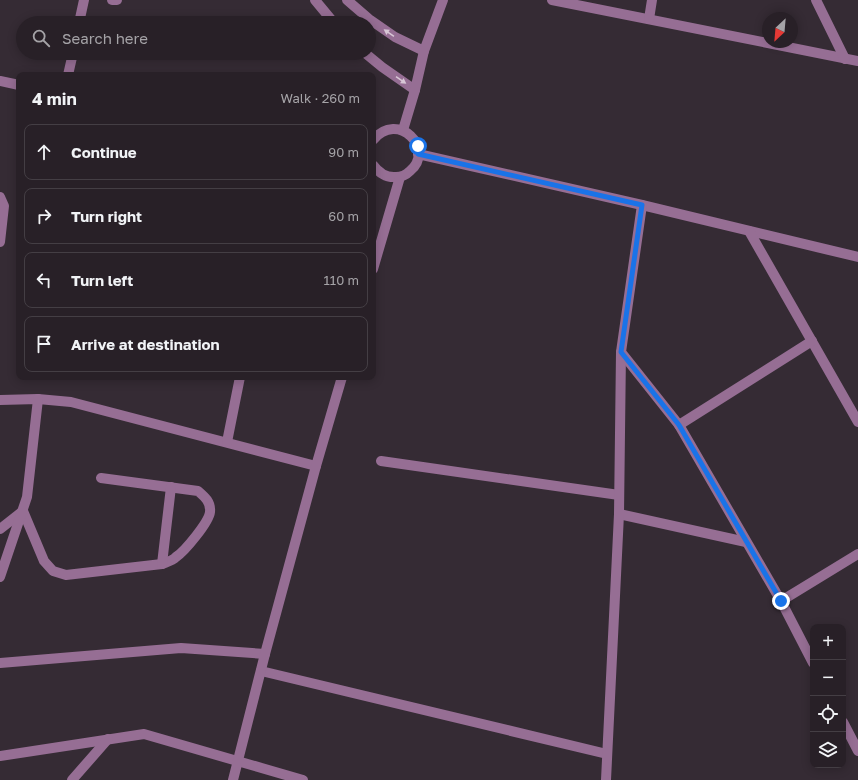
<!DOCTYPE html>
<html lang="en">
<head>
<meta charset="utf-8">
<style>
	:root { --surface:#282027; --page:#30282f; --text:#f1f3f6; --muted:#a5a3a7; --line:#443e44 }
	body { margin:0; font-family:"Golos Text",sans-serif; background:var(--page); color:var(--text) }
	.controls { position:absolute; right:12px; bottom:12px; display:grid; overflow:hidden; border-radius:8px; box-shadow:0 2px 10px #0003 }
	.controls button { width:36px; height:36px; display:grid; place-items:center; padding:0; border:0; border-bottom:1px solid var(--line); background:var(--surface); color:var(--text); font:20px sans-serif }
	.compass { position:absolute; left:762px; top:12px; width:36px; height:36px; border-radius:50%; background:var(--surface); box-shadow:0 2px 10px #0003; rotate:206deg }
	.stop { position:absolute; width:12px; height:12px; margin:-9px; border:3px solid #1a73e8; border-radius:50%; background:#fff }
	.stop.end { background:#1a73e8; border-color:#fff; box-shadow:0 1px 4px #0008 }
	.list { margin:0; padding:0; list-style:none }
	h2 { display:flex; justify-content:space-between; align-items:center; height:52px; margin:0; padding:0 16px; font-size:17px }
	h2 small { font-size:13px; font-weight:400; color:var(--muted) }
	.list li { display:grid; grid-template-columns:26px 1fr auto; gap:12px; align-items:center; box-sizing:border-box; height:56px; margin:0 8px 8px; padding:0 8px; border:1px solid var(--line); border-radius:8px }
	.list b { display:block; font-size:15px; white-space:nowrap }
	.list em { font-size:13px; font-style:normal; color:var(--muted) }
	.icon { flex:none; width:22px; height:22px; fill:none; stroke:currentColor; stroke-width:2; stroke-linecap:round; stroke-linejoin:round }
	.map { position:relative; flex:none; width:858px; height:780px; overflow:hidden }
	.search { position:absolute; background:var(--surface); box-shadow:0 2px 10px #0003; left:16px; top:16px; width:360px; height:44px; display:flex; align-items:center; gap:10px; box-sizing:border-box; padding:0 14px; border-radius:22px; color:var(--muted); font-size:15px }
	.panel { position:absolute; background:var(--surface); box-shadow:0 2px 10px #0003; left:16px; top:72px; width:360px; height:308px; border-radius:8px }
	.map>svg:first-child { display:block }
</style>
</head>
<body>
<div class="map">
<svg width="858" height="780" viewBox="0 0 858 780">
	<rect width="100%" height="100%" fill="#352b34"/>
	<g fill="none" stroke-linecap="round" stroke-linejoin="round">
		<!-- minor -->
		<g stroke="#966e94" stroke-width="10">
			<path d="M112 0H117"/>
			<path d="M315 0 334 23"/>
			<path d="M347 0 369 19 395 37 424 51"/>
			<path d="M552 0 858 61"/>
			<path d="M816 0 845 59"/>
			<path d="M649 19 652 0"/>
			<path d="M79 23 84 0"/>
			<path d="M365 53 382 67 415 90"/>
			<path d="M68 75 73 53"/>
			<path d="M0 81 19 85"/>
			<path d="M403 130 415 90 424 51 443 0"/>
			<path d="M373 140C398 110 436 149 410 171 406 175 402 177 396 177 386 178 379 173 373 165"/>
			<path d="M418 154 642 205 858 257"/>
			<path d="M0 197 4 206 0 242"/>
			<path d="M642 205 621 352 679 425 781 601 813 663"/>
			<path d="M749 231 858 422"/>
			<path d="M373 269 400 177"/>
			<path d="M0 400 38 399 71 402 316 466"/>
			<path d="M679 425 812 341"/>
			<path d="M227 442 240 377"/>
			<path d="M381 461 619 495"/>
			<path d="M619 514 746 542"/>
			<path d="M0 529 23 511 44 561 53 571 66 575 162 564C167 562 172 561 176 557 185 551 209 522 210 512 211 502 205 497 198 491L101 478"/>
			<path d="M162 564 171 487"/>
			<path d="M0 577 27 497 38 399"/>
			<path d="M781 601 858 554"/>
			<path d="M0 663 181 648 265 654"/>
			<path d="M261 671 607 754"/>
			<path d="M843 722 858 751"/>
			<path d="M0 756 144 734 303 780"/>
			<path d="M72 780 108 739"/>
			<path d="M233 780 265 654 316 466 342 377"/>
			<path d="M606 780 619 514 621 352"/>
		</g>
	</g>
	<!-- one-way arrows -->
	<defs><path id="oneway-solid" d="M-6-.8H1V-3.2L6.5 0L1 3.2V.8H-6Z"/></defs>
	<g fill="#d8c7d6">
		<use href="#oneway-solid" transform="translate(389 33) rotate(-146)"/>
		<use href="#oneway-solid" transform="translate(401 80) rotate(34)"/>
	</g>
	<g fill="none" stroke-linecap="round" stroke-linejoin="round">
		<!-- route -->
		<path stroke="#1a73e8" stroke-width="5" d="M418 146V154L642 205 621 352 679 425 781 601"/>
	</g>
</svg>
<div class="controls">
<button>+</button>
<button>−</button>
<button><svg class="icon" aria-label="locate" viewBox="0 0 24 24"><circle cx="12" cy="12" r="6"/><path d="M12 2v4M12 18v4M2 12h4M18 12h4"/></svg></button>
<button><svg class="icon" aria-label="layers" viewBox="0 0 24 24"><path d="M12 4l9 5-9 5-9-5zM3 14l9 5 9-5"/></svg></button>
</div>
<svg class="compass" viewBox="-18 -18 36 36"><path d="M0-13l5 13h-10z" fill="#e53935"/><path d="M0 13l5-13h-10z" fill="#a5a3a7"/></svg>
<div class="stop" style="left:418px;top:146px"></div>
<div class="stop end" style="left:781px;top:601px"></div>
<div class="search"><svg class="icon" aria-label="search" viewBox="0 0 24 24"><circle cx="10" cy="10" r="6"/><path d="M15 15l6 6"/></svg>Search here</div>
<section class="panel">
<h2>4 min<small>Walk · 260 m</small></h2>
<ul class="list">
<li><svg class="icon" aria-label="ahead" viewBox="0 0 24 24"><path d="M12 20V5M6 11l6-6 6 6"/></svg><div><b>Continue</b></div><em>90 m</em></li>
<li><svg class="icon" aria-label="right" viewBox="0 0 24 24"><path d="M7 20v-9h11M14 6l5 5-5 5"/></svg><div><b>Turn right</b></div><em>60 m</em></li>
<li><svg class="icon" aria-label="left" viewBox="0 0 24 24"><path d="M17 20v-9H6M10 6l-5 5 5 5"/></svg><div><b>Turn left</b></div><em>110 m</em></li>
<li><svg class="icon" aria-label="arrive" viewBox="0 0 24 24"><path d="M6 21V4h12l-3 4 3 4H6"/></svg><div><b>Arrive at destination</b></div></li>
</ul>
</section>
</div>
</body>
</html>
